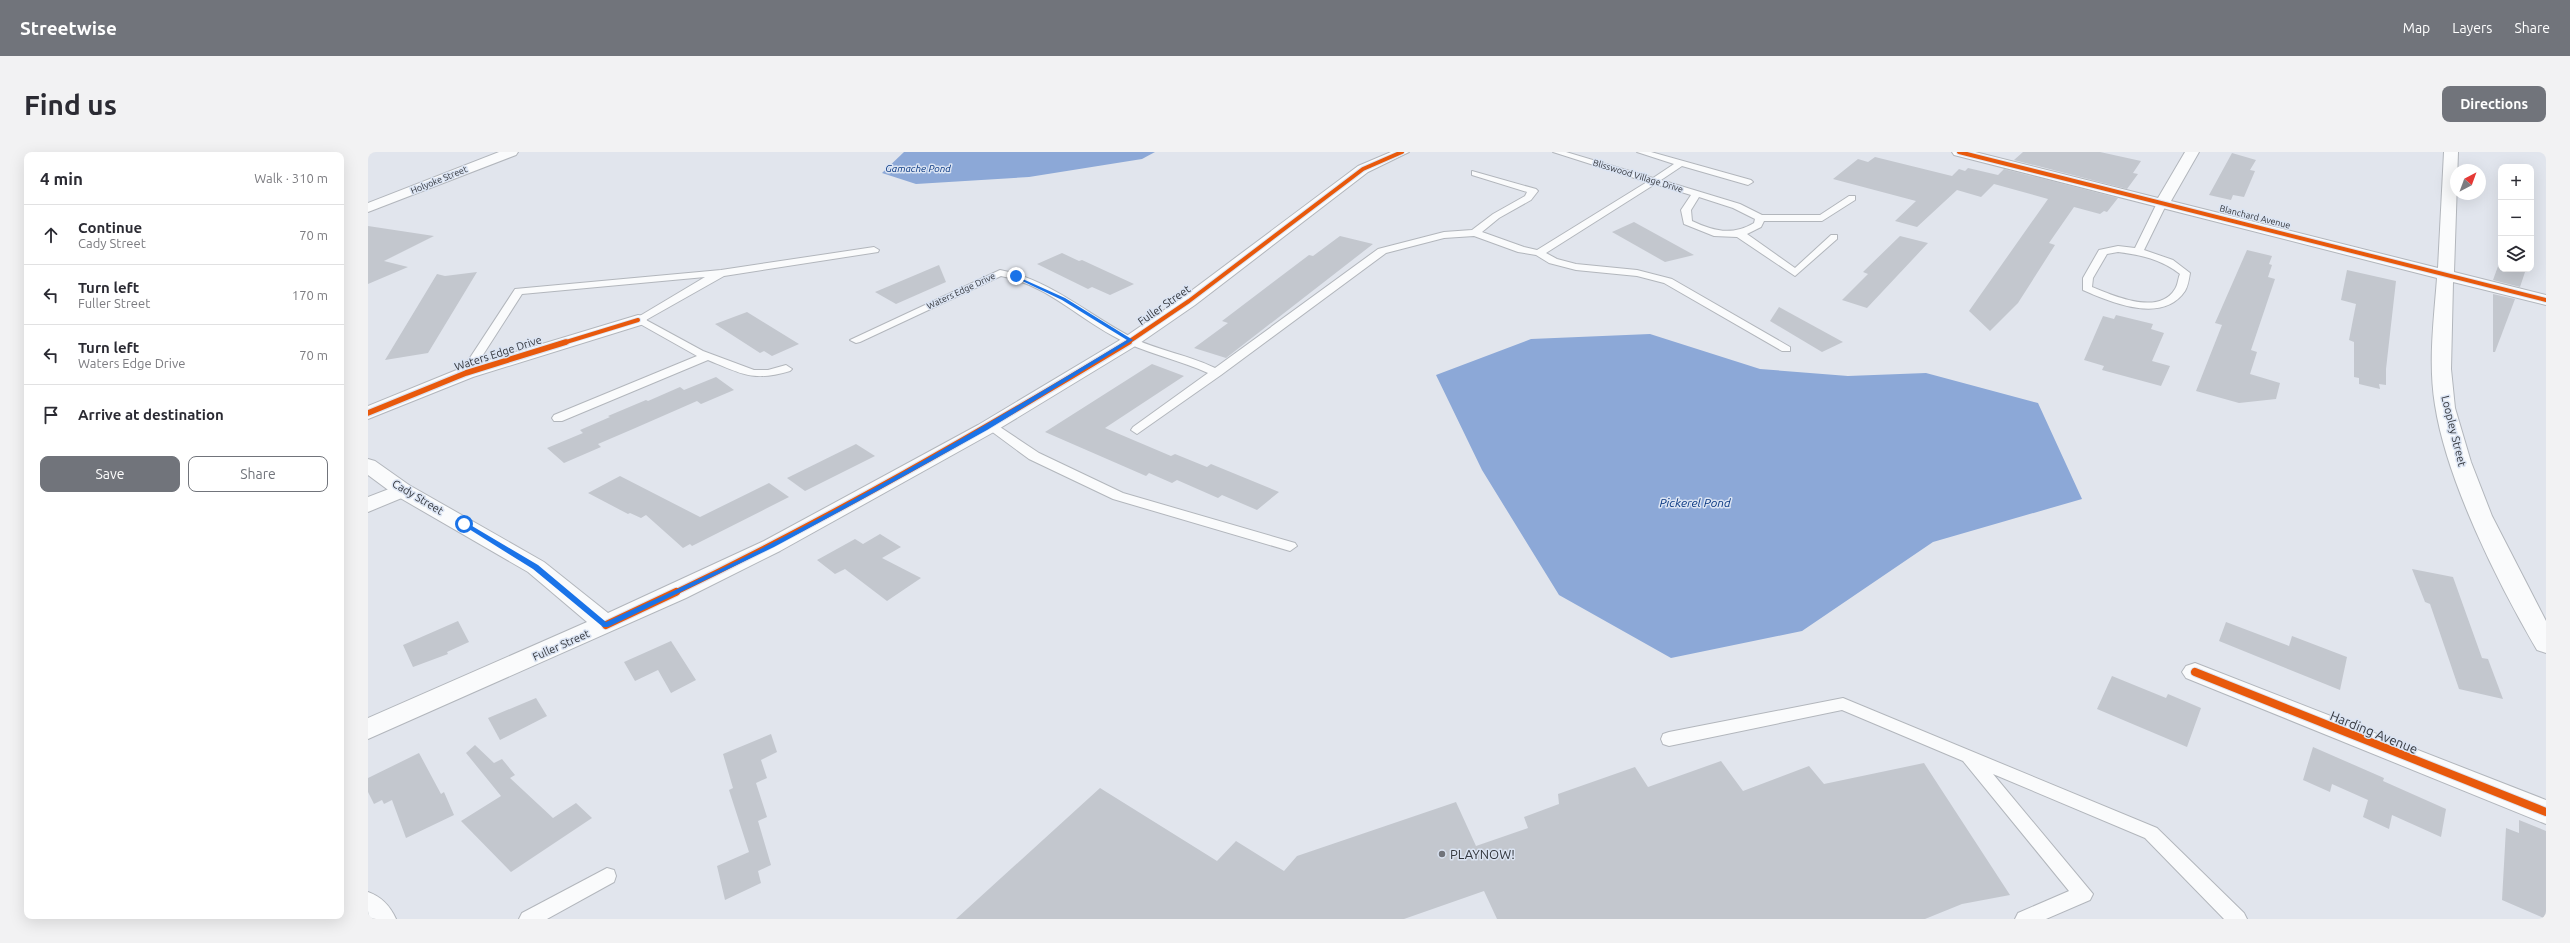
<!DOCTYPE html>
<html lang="en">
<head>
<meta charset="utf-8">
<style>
	:root { --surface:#fff; --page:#f2f2f3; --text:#2b2b33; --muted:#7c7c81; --line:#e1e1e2; --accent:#71747b }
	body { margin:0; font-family:Ubuntu,sans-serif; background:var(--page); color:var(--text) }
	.controls { position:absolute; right:12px; top:12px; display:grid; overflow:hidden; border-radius:8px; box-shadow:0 4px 16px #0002 }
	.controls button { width:36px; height:36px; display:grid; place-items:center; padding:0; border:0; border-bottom:1px solid var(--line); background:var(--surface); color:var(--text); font:20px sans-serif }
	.compass { position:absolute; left:2082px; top:12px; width:36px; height:36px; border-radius:50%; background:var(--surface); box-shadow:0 4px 16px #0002; rotate:41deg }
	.stop { position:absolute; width:12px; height:12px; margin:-9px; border:3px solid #1a73e8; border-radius:50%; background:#fff }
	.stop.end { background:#1a73e8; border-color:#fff; box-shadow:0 1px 4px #0008 }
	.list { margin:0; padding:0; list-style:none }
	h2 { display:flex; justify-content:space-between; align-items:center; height:52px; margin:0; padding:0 16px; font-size:17px }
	h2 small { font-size:13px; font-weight:400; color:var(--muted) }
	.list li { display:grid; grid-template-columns:26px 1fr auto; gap:12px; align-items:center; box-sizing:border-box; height:60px; padding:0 16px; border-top:1px solid var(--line) }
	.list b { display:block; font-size:15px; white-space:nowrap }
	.list p { margin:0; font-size:13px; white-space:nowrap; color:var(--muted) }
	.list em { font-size:13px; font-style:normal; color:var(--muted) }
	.actions { display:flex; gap:8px; padding:12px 16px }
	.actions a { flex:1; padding:9px 0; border:1px solid var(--accent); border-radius:8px; text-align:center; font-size:14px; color:var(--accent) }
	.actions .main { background:var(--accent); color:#fff }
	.icon { flex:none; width:22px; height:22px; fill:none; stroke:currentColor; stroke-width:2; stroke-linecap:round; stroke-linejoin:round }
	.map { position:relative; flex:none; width:2178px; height:767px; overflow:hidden; border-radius:8px }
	header { display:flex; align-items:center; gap:24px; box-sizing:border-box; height:56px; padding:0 20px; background:var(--accent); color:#fff }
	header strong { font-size:19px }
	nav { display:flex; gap:22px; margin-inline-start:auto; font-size:14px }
	.intro { display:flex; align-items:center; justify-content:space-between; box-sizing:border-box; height:96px; padding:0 24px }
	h1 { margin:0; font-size:28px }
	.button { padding:10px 18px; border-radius:8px; background:var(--accent); color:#fff; font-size:14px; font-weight:700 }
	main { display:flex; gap:24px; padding:0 24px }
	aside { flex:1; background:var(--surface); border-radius:8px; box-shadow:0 4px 16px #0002 }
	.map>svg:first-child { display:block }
</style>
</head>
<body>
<header>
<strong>Streetwise</strong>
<nav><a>Map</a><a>Layers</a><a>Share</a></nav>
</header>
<div class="intro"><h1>Find us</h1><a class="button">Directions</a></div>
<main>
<aside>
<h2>4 min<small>Walk · 310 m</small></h2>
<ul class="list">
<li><svg class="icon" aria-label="ahead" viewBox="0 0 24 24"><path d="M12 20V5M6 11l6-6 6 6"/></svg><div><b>Continue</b><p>Cady Street</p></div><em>70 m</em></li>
<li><svg class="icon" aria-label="left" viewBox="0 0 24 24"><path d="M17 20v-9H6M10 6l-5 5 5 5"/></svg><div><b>Turn left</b><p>Fuller Street</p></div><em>170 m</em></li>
<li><svg class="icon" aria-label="left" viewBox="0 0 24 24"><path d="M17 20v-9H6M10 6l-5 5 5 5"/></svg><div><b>Turn left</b><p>Waters Edge Drive</p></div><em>70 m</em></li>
<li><svg class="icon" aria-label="arrive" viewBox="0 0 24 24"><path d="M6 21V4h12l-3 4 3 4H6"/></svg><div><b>Arrive at destination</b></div></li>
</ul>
<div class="actions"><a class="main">Save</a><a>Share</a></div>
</aside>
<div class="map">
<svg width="2178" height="767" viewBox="0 0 2178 767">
	<rect width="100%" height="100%" fill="#e1e5ed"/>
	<!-- water -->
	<g fill="#8ca8d7">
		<path d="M536 0H787L774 7 661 25 548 32 514 21Z"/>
		<path d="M1282 182 1392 217 1480 224 1558 221 1670 251 1714 347 1565 390 1434 479 1303 506 1191 443 1114 318 1068 223 1163 187Z"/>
	</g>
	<!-- building -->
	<g fill="#c3c7ce">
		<path d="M1655 0H1732L1773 9 1765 21 1770 22 1759 37 1646 8Z"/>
		<path d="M1864 1 1888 8 1882 18 1887 19 1876 45 1865 43 1863 48 1841 43Z"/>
		<path d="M1507 5 1584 24 1591 17 1597 19 1600 16 1630 23 1636 17 1750 46 1739 60 1736 59 1732 62 1706 55 1681 91 1687 93 1650 151 1622 179 1601 159 1680 47 1626 32 1613 45 1589 38 1549 75 1527 69 1548 49 1465 27 1490 7 1500 10Z"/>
		<path d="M1266 70 1326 103 1297 110 1244 80Z"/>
		<path d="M0 74 66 84 16 109 40 115 0 132Z"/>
		<path d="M972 84 1005 92 858 206 826 196 860 171 854 169 941 103 945 104Z"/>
		<path d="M1532 84 1560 91 1499 156 1474 148 1500 122 1495 120Z"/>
		<path d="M1879 98 1904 104 1901 112 1904 113 1900 125 1907 127 1883 198 1889 200 1882 222 1912 231 1908 247 1871 251 1828 239 1854 173 1847 171Z"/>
		<path d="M694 101 711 109 714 108 766 132 742 143 724 135 720 137 669 112Z"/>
		<path d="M2133 106V117H2158L2152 135 2125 128Z"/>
		<path d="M571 113 578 130 528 152 507 140Z"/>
		<path d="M1979 118 2028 129 2018 217V233L2011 232 2012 237 1991 232V226L1986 225V190L1981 188 1988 152 1973 148Z"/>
		<path d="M109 120 60 201 17 208 69 122 77 124Z"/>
		<path d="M2125 142 2147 147 2127 200H2125Z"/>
		<path d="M1411 155 1475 190 1454 200 1402 169Z"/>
		<path d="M379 160 431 192 404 204 396 199 392 201 347 172Z"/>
		<path d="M1748 163 1785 172 1783 177 1796 181 1784 209 1802 214 1793 234 1734 218 1736 214 1716 208 1735 164 1746 167Z"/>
		<path d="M784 212 816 224 737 276 803 304 807 302 839 315 843 312 911 340 889 358 854 343 850 346 809 328 804 331 781 321 778 324 677 280Z"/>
		<path d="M348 225 366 238 333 252 329 249 265 277 230 292 233 295 196 311 179 296 215 281 212 278 242 265 240 264 278 248 280 249 312 235 316 238Z"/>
		<path d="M488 292 507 304 437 339 419 326Z"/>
		<path d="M252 324 332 365 401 331 421 345 324 394 322 392 315 396 278 363 273 366 262 361 260 362 220 341Z"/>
		<path d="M512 382 533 395 514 406 553 426 519 449 477 417 467 422 449 408 487 387 495 392Z"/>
		<path d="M2044 417 2085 425 2114 506 2120 507 2135 547 2091 537 2062 452 2057 450Z"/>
		<path d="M90 469 101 490 79 500 80 502 45 515 35 493Z"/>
		<path d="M1858 470 1921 494 1924 484 1979 505 1972 538 1851 489Z"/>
		<path d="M303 489 328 528 303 541 290 518 267 529 256 510Z"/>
		<path d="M1744 524 1798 546 1800 542 1833 556 1819 595 1729 557Z"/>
		<path d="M168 546 179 564 132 588 120 566Z"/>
		<path d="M403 582 409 600 393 608 399 626 388 631 399 665 390 669 403 713 390 719 393 731 357 748 349 714 381 700 361 638 365 636 355 602Z"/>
		<path d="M107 593 126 611 134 607 147 623 142 626 185 666 208 651 224 666 143 720 93 669 133 644 98 601Z"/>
		<path d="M1945 595 2016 626 2015 629 2078 657 2073 685 2024 663 2021 677 1995 665 2000 648 1964 632 1962 640 1935 628Z"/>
		<path d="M51 601 73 642 76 640 86 663 38 686 24 648 16 652 14 648 6 652 0 640V626Z"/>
		<path d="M1353 609 1375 639 1441 614 1456 632 1556 611 1642 743 1594 752 1557 767H1129L1116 739 1036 767H588L732 636 849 709 868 689 916 719 929 704 1088 650 1108 694 1160 676 1156 665 1191 652 1190 642 1267 615 1280 635Z"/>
		<path d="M2151 668 2178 679V767L2134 748 2138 676 2151 681Z"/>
	</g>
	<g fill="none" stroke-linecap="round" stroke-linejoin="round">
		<defs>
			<g id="lane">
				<path d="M1185 0H1198L1285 26 1306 12 1269 0H1283L1383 28 1385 30 1380 33 1314 14 1293 28 1372 52 1394 63H1452L1481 44H1487V48L1454 69H1396L1393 75 1379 82 1427 116 1463 83H1469V87L1427 124 1369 85 1346 84 1316 72 1313 58 1323 43 1287 32 1178 101 1189 107 1208 112 1269 118 1304 127 1422 195V199H1414L1296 131 1269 124 1208 118 1181 111 1168 103 1150 100 1106 84 1076 86 1018 101 853 223 769 282 763 278 765 275 840 221C814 209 785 203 759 191 716 172 681 133 633 124L492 190 488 191 482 188 632 118C684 128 721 164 767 187 792 199 821 203 847 216L1010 97 1076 80 1104 78 1125 62 1157 44 1159 40 1104 23V19L1168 37 1170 39 1163 48 1131 66 1114 80 1156 95 1169 98 1279 30ZM1331 45 1365 56 1387 67 1386 71C1364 84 1345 79 1324 69L1323 58Z"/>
				<path d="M1794 48 1799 51 1776 98 1805 108 1822 121C1821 127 1820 134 1817 139 1795 172 1744 151 1715 138V126L1731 98 1750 94 1767 96 1789 51ZM1750 100C1773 103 1793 107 1812 122 1810 126 1810 133 1807 137 1791 164 1746 144 1724 135L1725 126 1739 102Z"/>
				<path d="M506 95 511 98 510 100 356 124 278 168 335 199 386 218H400L418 213 424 217 422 219C385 230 374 222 340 208L194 269H186L184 266 186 263 329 204 265 168 337 125 154 142 102 223 98 225 92 221 147 137 353 118Z"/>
				<path d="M623 269 671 301 755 341 927 391 929 394 922 399 745 347 661 307 619 276 617 273 619 270Z"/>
				<path d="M1475 546 1789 676 1876 761 1879 767H1856L1777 686 1625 622 1725 742 1722 748 1678 767H1647L1650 761 1701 739 1595 609 1474 558 1301 594 1295 592 1293 587 1295 582 1301 580Z"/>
				<path d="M239 716 246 718 248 724 246 730 179 767H151L154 761Z"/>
			</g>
			<g id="street">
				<path d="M1584 0H1607L1790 46 1817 0H1831L1803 49 2070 116 2076 0H2090L2086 120 2178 143V153L2085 130 2083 217 2087 256 2103 310 2124 364 2178 469V501L2169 498C2130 431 2079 330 2067 253 2060 211 2066 167 2069 126L1586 3Z"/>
				<path d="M270 163 276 164 279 168 276 172 105 225 0 267V254L91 217Z"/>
				<path d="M34 332 41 333 44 338 41 343 0 360V345Z"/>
				<path d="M1827 511 2178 648V672L1818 526 1814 520 1818 514Z"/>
				<path d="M0 740C14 745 22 754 28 767H0Z"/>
			</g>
			<g id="secondary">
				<path d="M131 0H150L148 3 0 60V51Z"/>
				<path d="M1023 0H1041L1000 20 827 153 769 193 624 281 412 399 318 446 0 587V566L219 470 160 420 27 343 0 323V307L7 309 41 333 176 410 240 461 396 389 610 273 757 185 815 145 990 14Z"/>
			</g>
		</defs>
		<!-- lane casing -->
		<use href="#lane" stroke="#b2b6bc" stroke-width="2"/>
		<!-- street casing -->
		<use href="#street" stroke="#b2b6bc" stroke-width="2"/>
		<!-- secondary casing -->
		<use href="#secondary" stroke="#b2b6bc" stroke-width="2"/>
		<!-- lane -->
		<use href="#lane" fill="#fafbfc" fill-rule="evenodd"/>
		<!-- street -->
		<use href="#street" fill="#fafbfc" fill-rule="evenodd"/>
		<!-- secondary -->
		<use href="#secondary" fill="#fafbfc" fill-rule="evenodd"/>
		<defs>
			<g id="cycleway-far2">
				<path d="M1591 0 2178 148"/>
				<path d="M195 191 270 168"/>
				<path d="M759 191 821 149 995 17 1034 0"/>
			</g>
			<g id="cycleway-far1">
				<path d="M0 261 98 221 198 190"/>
				<path d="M306 441C462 366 612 280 761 190"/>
			</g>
			<g id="cycleway">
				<path d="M238 473 308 440"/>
				<path d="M1827 520 2178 660"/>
			</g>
		</defs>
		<!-- cycleway-far2 casing -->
		<use href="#cycleway-far2" stroke="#dbe4f3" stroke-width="6"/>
		<!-- cycleway-far1 casing -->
		<use href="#cycleway-far1" stroke="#dbe4f3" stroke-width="8"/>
		<!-- cycleway casing -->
		<use href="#cycleway" stroke="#dbe4f3" stroke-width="10"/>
		<!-- cycleway-far2 -->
		<use href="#cycleway-far2" stroke="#e8590c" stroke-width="4"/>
		<!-- cycleway-far1 -->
		<use href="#cycleway-far1" stroke="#e8590c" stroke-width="5.5"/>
		<!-- cycleway -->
		<use href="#cycleway" stroke="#e8590c" stroke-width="8"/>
	</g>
	<!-- route -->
	<path fill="#1a73e8" d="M646 123 697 146 765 188 619 278 489 350 406 395 240 475H235L165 417 93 372 99 371 170 413 238 470C293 444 349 420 402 392 524 329 642 259 759 188L694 148 646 125Z"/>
	<!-- markers -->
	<circle fill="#71747b" stroke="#dbe4f3" stroke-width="1.5" cx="1074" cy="702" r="4"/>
	<g text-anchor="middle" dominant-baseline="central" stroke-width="3" stroke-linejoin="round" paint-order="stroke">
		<!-- far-street labels -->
		<g font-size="9" fill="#34373d" stroke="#dbe4f3">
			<text transform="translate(1270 24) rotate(17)">Blisswood Village Drive</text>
			<text transform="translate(71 28) rotate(-22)">Holyoke Street</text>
			<text transform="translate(1887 65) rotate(14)">Blanchard Avenue</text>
			<text transform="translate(593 139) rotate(-25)">Waters Edge Drive</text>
		</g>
		<!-- far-water labels -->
		<g font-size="10" font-style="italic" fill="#083781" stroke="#dbe4f3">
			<text x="550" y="16">Gamache Pond</text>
		</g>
		<!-- street labels -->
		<g font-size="11" fill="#34373d" stroke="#dbe4f3">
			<text transform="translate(796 153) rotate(-35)">Fuller Street</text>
			<text transform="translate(130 201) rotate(-18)">Waters Edge Drive</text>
			<text transform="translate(2086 279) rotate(76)">Loopley Street</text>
			<text transform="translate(50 345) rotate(31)">Cady Street</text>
			<text transform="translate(193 493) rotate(-24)">Fuller Street</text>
		</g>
		<!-- water labels -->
		<g font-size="12" font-style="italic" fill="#083781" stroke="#dbe4f3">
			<text x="1327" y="350">Pickerel Pond</text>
		</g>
		<!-- near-street labels -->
		<g font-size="13" fill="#34373d" stroke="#dbe4f3">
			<text transform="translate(2006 580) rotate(22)">Harding Avenue</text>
		</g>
		<!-- near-poi labels -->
		<g font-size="13" fill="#34373d" stroke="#dbe4f3" text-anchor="start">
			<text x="1082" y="702">PLAYNOW!</text>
		</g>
	</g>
</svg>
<div class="controls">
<button>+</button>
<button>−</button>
<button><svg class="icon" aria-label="layers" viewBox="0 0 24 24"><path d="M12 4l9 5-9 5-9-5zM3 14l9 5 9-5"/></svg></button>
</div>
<svg class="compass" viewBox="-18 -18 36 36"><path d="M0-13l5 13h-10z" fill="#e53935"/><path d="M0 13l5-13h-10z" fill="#7c7c81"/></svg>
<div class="stop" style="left:96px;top:372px"></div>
<div class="stop end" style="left:648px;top:124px"></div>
</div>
</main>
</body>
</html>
